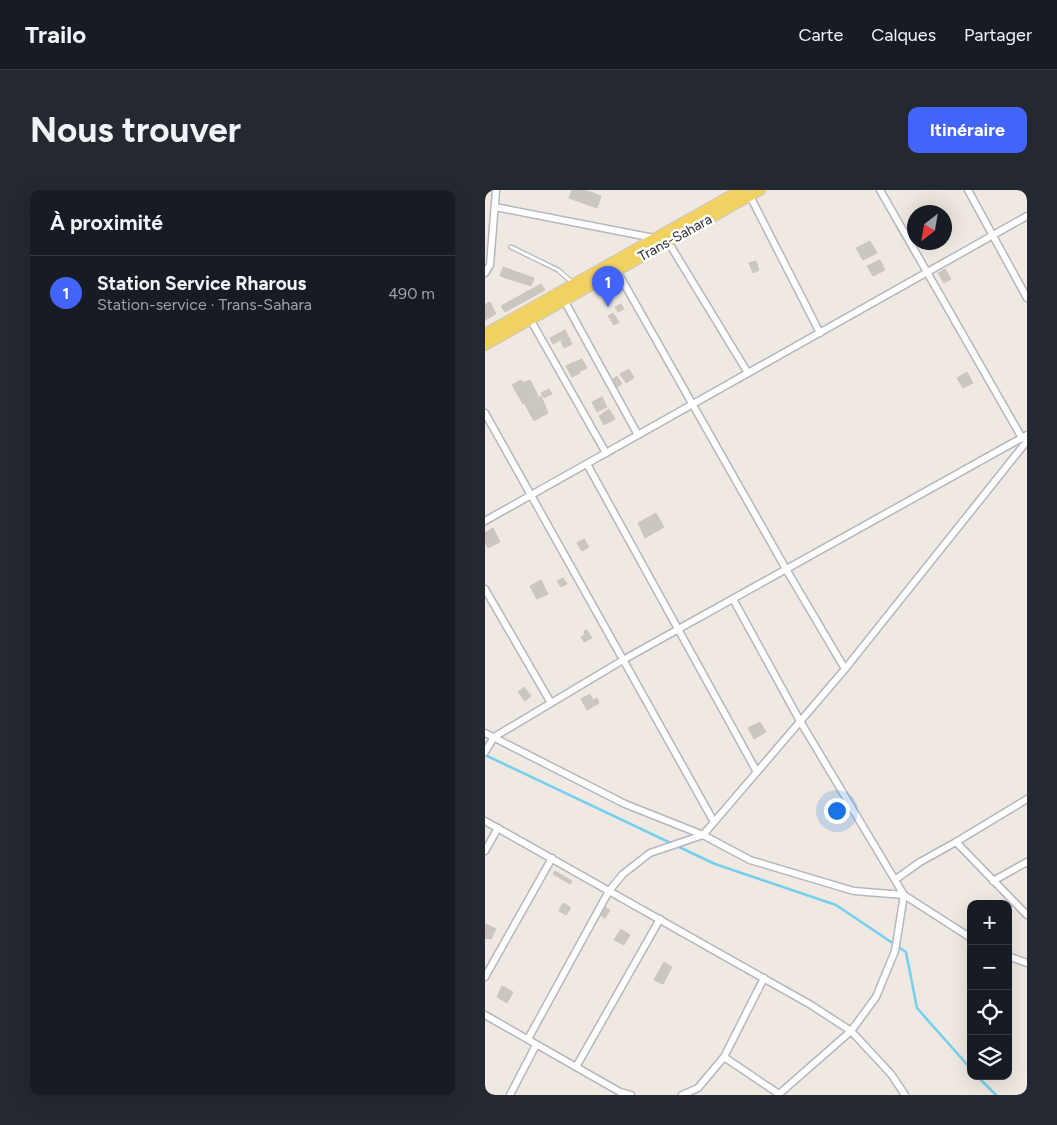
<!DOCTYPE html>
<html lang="fr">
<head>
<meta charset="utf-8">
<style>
	:root { --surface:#171b24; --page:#242831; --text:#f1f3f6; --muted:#9ea1a6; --line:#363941; --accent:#4264fb }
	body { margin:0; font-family:Figtree,sans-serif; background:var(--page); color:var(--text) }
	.controls { position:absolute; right:15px; bottom:15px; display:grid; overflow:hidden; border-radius:10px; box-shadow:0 5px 20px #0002 }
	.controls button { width:45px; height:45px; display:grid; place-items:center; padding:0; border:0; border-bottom:1px solid var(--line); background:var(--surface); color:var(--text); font:25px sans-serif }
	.compass { position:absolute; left:422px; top:15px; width:45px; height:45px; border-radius:50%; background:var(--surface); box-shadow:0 5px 20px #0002; rotate:211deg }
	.you { position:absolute; left:351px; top:620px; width:18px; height:18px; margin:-12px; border:4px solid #fff; border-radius:50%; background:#1a73e8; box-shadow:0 0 0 8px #1a73e833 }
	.badge { display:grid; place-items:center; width:32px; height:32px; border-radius:50%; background:var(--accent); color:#fff; font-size:16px; font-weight:700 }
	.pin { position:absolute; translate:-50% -41px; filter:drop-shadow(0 1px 2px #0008) }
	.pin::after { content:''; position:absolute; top:26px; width:18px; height:15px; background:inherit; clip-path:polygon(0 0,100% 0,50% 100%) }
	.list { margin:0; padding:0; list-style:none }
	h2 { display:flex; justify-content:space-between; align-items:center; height:65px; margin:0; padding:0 20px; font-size:21px }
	h2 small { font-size:16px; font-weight:400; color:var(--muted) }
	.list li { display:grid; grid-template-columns:32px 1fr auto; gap:15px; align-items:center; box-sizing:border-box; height:75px; padding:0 20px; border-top:1px solid var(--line) }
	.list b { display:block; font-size:19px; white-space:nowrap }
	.list p { margin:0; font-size:16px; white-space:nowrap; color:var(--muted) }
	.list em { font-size:16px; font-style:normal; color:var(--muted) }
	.icon { flex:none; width:28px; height:28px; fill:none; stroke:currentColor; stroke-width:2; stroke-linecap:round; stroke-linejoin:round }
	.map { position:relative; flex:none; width:542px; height:905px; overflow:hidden; border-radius:10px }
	header { display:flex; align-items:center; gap:30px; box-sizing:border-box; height:70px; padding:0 25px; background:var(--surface); border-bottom:1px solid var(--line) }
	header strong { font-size:24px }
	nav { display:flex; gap:28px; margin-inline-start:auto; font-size:18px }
	.intro { display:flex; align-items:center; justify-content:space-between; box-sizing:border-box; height:120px; padding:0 30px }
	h1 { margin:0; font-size:35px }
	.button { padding:12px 22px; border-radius:10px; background:var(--accent); color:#fff; font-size:18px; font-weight:700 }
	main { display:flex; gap:30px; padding:0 30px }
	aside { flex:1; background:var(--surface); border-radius:10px; box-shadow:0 5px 20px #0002 }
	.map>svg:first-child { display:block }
</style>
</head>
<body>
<header>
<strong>Trailo</strong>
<nav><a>Carte</a><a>Calques</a><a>Partager</a></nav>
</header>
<div class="intro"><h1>Nous trouver</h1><a class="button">Itinéraire</a></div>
<main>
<aside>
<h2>À proximité<small></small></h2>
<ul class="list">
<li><span class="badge">1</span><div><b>Station Service Rharous</b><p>Station-service · Trans-Sahara</p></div><em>490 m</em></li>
</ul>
</aside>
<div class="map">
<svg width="542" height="905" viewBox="0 0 542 905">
	<rect width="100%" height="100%" fill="#efe9e1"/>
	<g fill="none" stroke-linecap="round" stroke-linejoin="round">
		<!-- stream -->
		<g stroke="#75cff0" stroke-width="2.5">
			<path d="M0 565 230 674 351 715 421 762 432 818 486 879"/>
			<path d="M492 886 511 905"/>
		</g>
	</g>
	<!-- building -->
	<g fill="#cbc7bf" stroke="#cbc5ba">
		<path d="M87 0H100L116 6 112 18 84 8Z"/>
		<path d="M460 28 467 39 460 44Z"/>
		<path d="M385 51 392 63 378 70 371 58Z"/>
		<path d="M395 70 400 80 388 86 382 76Z"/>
		<path d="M271 71 274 80 268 83 264 73Z"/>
		<path d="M18 77 49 88 46 96 15 86Z"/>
		<path d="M460 79 466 89 459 93 453 83Z"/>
		<path d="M56 94 60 100 20 122 16 116Z"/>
		<path d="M5 112 11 124 0 130V115Z"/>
		<path d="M136 114 139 119 133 122 130 117Z"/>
		<path d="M128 123 134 132 129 135 123 126Z"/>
		<path d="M80 140 83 146 68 154 65 148Z"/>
		<path d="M84 147 87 154 79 158 76 151Z"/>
		<path d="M97 169 102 178 95 181 90 172Z"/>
		<path d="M89 172 95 183 87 187 81 176Z"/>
		<path d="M144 179 149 188 141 193 135 184Z"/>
		<path d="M482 182 488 193 478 198 472 188Z"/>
		<path d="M132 186 137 194 132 197 128 189Z"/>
		<path d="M36 190 38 193 45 190 53 206 38 214 27 195Z"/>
		<path d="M64 199 67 204 59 208 56 203Z"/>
		<path d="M56 206 63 223 49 231 40 214Z"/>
		<path d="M117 207 122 217 112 222 107 212Z"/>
		<path d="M124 219 130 229 119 235 114 226Z"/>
		<path d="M171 323 179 337 160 348 153 333Z"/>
		<path d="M8 338 15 352 3 358 0 352V343Z"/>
		<path d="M99 349 104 357 97 361 92 353Z"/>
		<path d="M78 388 82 394 76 397 72 391Z"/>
		<path d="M56 390 63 404 52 409 45 396Z"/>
		<path d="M102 440 107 448 99 452 96 447 100 444 99 441Z"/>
		<path d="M39 497 46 506 40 511 33 502Z"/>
		<path d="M105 504 108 510 112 508 114 513 102 520 96 509Z"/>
		<path d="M275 532 281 542 269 549 263 538Z"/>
		<path d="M70 681 87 691 85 694 68 684Z"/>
		<path d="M78 713 86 718 81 725 74 721Z"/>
		<path d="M120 717 125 720 120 728 116 726Z"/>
		<path d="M1 734 11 739 6 749 0 748Z"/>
		<path d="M136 739 145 745 139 755 129 750Z"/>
		<path d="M179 772 187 777 178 794 169 790Z"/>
		<path d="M17 796 28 802 22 813 12 807Z"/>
	</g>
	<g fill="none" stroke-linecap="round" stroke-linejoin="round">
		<defs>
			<path id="service" d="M26 57 73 80 88 93"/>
			<g id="minor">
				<path d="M395 0 537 248"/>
				<path d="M483 0 542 108"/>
				<path d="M265 6 335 143"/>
				<path d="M10 17 169 48"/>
				<path d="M182 50 263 183"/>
				<path d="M132 81 301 379 360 479"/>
				<path d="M0 83 5 75 11 0"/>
				<path d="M79 110 153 245"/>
				<path d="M45 129 121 263"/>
				<path d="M0 223 229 632"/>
				<path d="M102 274 272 582"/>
				<path d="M0 331 542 26"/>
				<path d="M0 399 66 513"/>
				<path d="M248 409 315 531 419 705 410 761 391 807 366 841 293 905"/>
				<path d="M0 543 140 614 218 645 265 670 369 701 419 705 486 748"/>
				<path d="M0 562 9 547 138 470 542 245"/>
				<path d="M0 631 326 815 366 841 406 884 420 905"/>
				<path d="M471 652 542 725"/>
				<path d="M0 661 13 638"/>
				<path d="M411 689 435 672 471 652 542 609"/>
				<path d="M508 691 542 672"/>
				<path d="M523 766 542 773"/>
				<path d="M0 787 67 668"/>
				<path d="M0 825 135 902 146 905"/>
				<path d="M43 849 124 701 138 684 165 663 218 645 360 479 542 251"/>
				<path d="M239 867 279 788"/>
				<path d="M91 877 175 729"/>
				<path d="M25 905 51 855"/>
				<path d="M197 905 213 898 239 867 294 904"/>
			</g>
			<g id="primary">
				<path d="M0 144 256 0"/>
				<path d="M0 155 275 0"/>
			</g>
		</defs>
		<!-- service casing -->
		<use href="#service" stroke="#b4b7c1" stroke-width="5.5"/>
		<!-- minor casing -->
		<use href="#minor" stroke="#b4b7c1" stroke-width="9"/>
		<!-- primary casing -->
		<use href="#primary" stroke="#c9c9c9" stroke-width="12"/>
		<!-- service -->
		<use href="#service" stroke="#fff" stroke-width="3"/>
		<!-- minor -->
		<use href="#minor" stroke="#fff" stroke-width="6"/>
		<!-- primary -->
		<use href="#primary" stroke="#f2d163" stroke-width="10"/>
	</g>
	<g text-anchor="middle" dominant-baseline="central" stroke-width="5" stroke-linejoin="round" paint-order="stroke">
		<!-- street labels -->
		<g font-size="14" fill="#2e2e2e" stroke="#fff">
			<text transform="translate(190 48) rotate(-29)">Trans-Sahara</text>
		</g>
	</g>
</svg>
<div class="controls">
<button>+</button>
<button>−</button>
<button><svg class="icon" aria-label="locate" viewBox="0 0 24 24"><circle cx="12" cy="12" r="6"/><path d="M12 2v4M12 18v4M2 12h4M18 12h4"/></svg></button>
<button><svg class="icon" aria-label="layers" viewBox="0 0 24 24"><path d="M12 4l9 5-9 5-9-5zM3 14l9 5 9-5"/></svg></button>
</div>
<svg class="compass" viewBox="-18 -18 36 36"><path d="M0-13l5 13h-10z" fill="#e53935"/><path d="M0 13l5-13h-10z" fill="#9ea1a6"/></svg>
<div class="you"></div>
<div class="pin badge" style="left:123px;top:117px">1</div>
</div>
</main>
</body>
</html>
